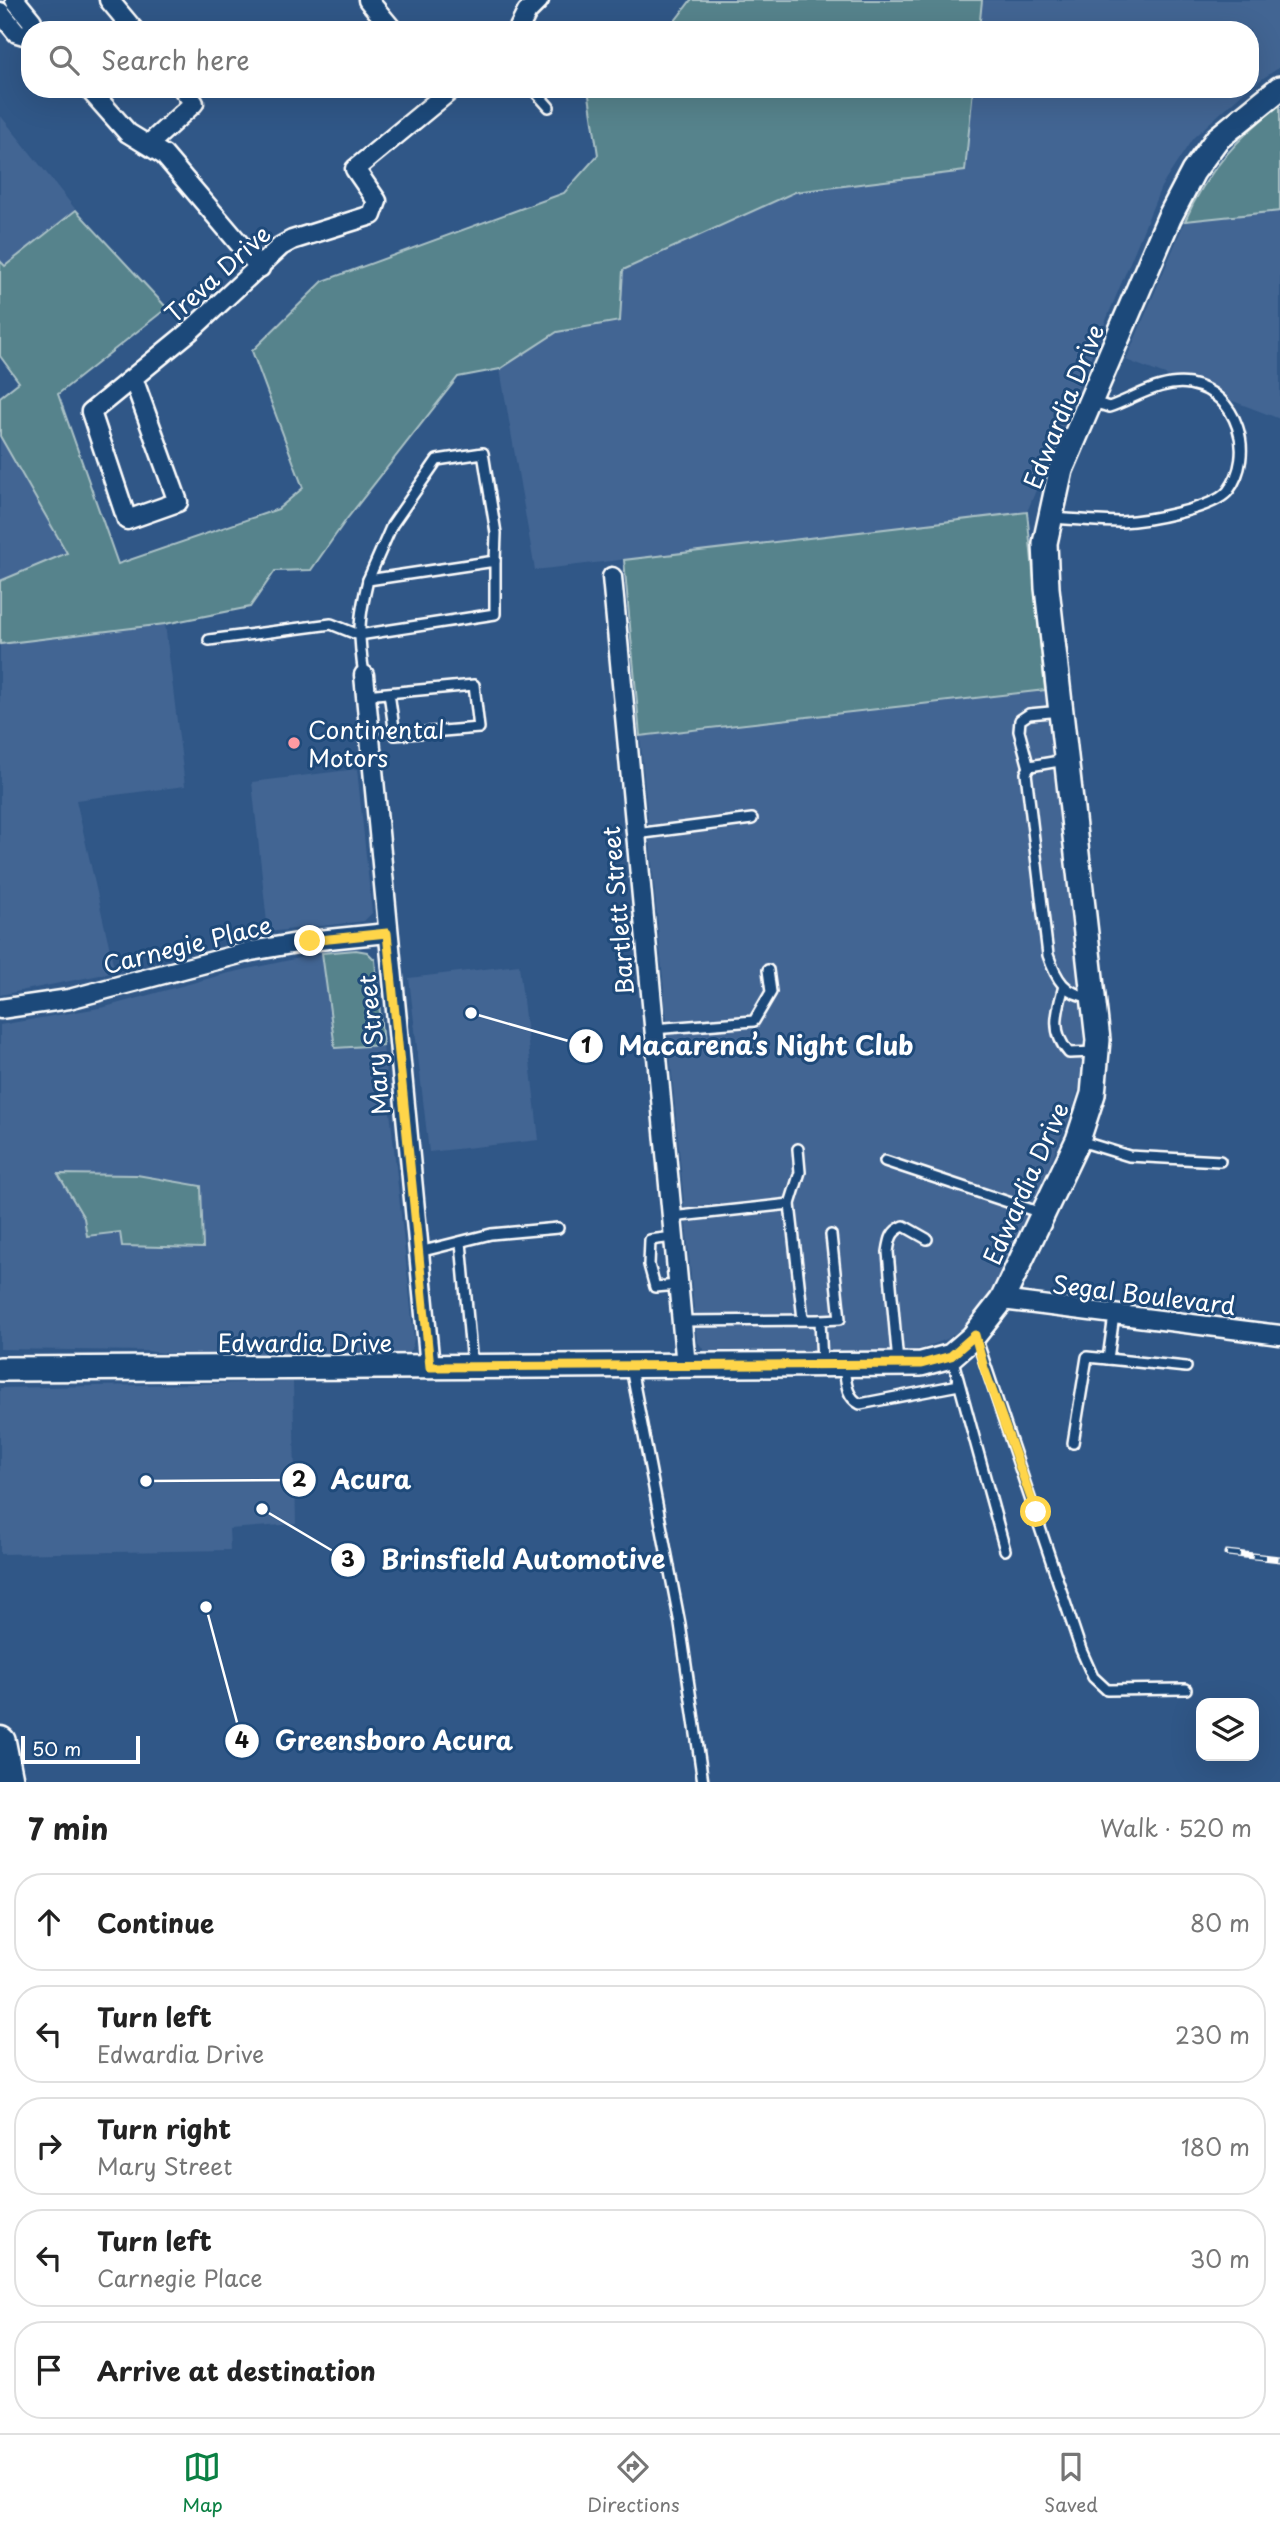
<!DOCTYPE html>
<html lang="en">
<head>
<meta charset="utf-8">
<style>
	:root { --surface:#fff; --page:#f6f6f6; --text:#222; --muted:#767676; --line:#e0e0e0; --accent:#0b8043 }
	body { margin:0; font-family:"Playpen Sans",sans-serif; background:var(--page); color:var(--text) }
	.controls { position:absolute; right:21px; bottom:21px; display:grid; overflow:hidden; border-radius:14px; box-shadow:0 7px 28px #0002 }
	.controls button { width:63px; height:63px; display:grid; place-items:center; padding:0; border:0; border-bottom:2px solid var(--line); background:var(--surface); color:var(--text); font:35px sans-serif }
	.scale { position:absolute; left:21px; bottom:18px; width:119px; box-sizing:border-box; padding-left:7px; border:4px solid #fff; border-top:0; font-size:19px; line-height:24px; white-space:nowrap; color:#fff; -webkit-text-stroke:5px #1f4a7a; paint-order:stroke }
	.stop { position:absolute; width:21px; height:21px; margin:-16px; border:5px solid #ffd54a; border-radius:50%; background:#fff }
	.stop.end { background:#ffd54a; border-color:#fff; box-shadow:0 2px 7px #0008 }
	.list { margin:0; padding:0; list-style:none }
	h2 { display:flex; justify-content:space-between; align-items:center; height:91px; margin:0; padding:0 28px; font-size:30px }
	h2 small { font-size:23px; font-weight:400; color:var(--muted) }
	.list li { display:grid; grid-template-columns:46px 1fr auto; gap:21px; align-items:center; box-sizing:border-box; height:98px; margin:0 14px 14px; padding:0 14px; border:2px solid var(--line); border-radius:28px }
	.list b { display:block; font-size:26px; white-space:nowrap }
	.list p { margin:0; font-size:23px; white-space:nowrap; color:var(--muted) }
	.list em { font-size:23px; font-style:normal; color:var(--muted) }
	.icon { flex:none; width:38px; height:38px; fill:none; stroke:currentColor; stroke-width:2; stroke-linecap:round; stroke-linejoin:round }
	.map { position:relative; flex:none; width:1280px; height:1782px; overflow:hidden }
	.search { position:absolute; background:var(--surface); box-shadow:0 7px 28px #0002; left:21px; right:21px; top:21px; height:77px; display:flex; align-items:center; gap:18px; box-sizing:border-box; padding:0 24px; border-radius:28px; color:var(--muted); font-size:26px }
	.sheet { height:651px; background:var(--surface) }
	nav { display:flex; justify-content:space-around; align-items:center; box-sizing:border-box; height:98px; border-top:2px solid var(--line); background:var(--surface); font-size:19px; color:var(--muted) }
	nav a { display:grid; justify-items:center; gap:4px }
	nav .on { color:var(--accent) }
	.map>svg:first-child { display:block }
</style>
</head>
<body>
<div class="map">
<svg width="1280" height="1782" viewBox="0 0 1280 1782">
	<rect width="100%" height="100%" fill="#305787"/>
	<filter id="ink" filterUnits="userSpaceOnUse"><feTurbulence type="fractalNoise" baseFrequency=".0143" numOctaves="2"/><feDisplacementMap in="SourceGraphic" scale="14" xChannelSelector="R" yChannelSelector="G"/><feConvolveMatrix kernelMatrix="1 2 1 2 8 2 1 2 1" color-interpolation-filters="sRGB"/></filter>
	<g filter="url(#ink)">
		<!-- built -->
		<g fill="#426593" fill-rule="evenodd">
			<path d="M982 0H1280V67L1250 87V30H979Z"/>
			<path d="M973 89H1247L1193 138 1161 187 1027 512 535 570 500 369 557 332 620 321 623 270 795 192 965 171Z"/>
			<path d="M0 115 76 210 5 266 0 261Z"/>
			<path d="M1280 211V419L1126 360 1185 221Z"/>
			<path d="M0 436 68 554 0 581Z"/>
			<path d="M165 624 185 786 76 800 115 972 0 995V644Z"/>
			<path d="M1045 690 1083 1024V1074L1074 1104 1039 1191 993 1291 972 1321 947 1339 921 1349 873 1353 707 1354 697 1341 640 736Z"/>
			<path d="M357 769 372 913 364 921 268 932 252 782Z"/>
			<path d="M322 953 335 1048 383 1045 414 1338 412 1348 405 1356 211 1359 147 1351 0 1349V1025L105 1007 225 974ZM58 1174 200 1186 203 1247 123 1246 120 1232 87 1236 84 1218Z"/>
			<path d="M519 965 539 1140 429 1152 409 978Z"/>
			<path d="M293 1382 296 1524 229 1529 230 1550 0 1554V1388Z"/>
		</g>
		<!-- green -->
		<g fill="#56838c" stroke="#aac1c6" stroke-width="2">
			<path d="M691 0H982L979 30H653L671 26Z"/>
			<path d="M588 89H973L965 171 795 192 623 270 620 321 557 332 500 369 458 377 346 520 311 570 275 571 250 607 165 624 0 644V581L67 553 0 436V397L19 382 0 356V261L5 266 76 210 167 308 58 394 118 564 278 509 303 488 252 351 323 281 564 193 598 155Z"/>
			<path d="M1280 105V211L1185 221C1206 172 1238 137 1280 105Z"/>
			<path d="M1027 512 1045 690 640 736 624 560Z"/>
			<path d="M356 950 367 952 375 960 383 1045 335 1048 322 953Z"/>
			<path d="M58 1174 137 1175 201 1186 203 1248 122 1246 120 1232 87 1236 84 1218Z"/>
		</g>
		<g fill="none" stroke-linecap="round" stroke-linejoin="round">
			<defs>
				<g id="lane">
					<path d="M533 89 549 107"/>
					<path d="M1051 518C1074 519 1098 522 1121 522 1144 521 1214 509 1228 491 1256 454 1238 393 1190 384 1162 379 1135 398 1109 407L1093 402"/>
					<path d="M368 580 392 525 437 460 483 453 496 533 495 561"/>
					<path d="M209 640 331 624 359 635 495 614V561L368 580C358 621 358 634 364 675"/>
					<path d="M365 695 474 685 479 728 395 735 389 693"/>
					<path d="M1065 760 1030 766 1026 773 1048 955C1056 979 1065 995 1091 997"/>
					<path d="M1029 768 1019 731 1020 720 1029 714 1061 711"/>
					<path d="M636 834 752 819"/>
					<path d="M1064 986C1057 1011 1050 1032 1069 1053L1095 1052"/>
					<path d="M653 1029 754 1021 771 992 768 970"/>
					<path d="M1080 1141 1129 1156 1220 1161"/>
					<path d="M798 1149 800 1172 790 1204 803 1319"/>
					<path d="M885 1161 1041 1213"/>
					<path d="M671 1217 790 1204"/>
					<path d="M673 1237 650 1240 649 1265 655 1287 678 1285"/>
					<path d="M461 1242 472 1365"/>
					<path d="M419 1252 491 1234 558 1228"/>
					<path d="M820 1320 840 1319 831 1235"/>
					<path d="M681 1321 820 1320 822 1363"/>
					<path d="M976 1337 1081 1650 1093 1677 1107 1690 1186 1689"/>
					<path d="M952 1357 1005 1550"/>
					<path d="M1108 1359 1186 1367"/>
					<path d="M898 1363 888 1252C890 1239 891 1231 904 1226L927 1239"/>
					<path d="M844 1367C846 1381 846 1397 860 1404L959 1385"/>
					<path d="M631 1368 680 1624 703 1782"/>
					<path d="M1073 1443 1087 1357 1108 1359 1114 1315"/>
				</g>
				<g id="street">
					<path d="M15 0 32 21 33 30"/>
					<path d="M109 0 134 30"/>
					<path d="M368 0 393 30"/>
					<path d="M0 12 17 33 30 37"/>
					<path d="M518 30 527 12 539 0"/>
					<path d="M89 89 128 133 164 155 260 268"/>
					<path d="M149 144 194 103 183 89"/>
					<path d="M133 378 178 502 127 520 91 412 190 331 281 246 292 240 372 215 377 201 355 169 452 89"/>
					<path d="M612 577 686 1366"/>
					<path d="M364 675 430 1367"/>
					<path d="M0 1009 69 999 251 951 309 941 387 933"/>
					<path d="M1002 1300 1280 1335"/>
				</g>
				<path id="secondary" d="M0 1369 921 1364 951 1356 973 1337 1002 1300 1078 1140 1093 1094 1098 1040 1047 588 1045 543 1061 470 1169 218 1193 172 1217 139 1280 88"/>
				<path id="highway" d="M0 1742 8 1782"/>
			</defs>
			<!-- lane casing -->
			<use href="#lane" stroke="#fff" stroke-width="14"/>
			<!-- street casing -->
			<use href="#street" stroke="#fff" stroke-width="23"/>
			<!-- secondary casing -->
			<use href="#secondary" stroke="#fff" stroke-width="28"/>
			<!-- highway casing -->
			<use href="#highway" stroke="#fff" stroke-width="35"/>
			<!-- lane -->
			<use href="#lane" stroke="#1f4a7a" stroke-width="9"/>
			<!-- street -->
			<use href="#street" stroke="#1f4a7a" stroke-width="18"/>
			<!-- secondary -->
			<use href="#secondary" stroke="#1f4a7a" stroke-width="23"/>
			<!-- highway -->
			<use href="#highway" stroke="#1f4a7a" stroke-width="30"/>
			<defs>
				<path id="rail" d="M1227 1553 1280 1559"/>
			</defs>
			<!-- rail casing -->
			<use href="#rail" stroke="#fff" stroke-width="7"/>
			<!-- rail -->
			<use href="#rail" stroke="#1f4a7a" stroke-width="4.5" stroke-dasharray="13" stroke-linecap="butt"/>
		</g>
	</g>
	<g fill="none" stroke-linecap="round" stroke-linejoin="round" filter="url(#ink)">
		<!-- route -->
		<path stroke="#ffd54a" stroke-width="9" d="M310 941 387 933 430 1367 921 1364 951 1356 975 1335 984 1368 1036 1512"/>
	</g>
	<!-- markers -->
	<circle fill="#ff9aa2" stroke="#1f4a7a" stroke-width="2.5" cx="294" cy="743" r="7"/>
	<g text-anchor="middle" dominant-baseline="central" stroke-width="6" stroke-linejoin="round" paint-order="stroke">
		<!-- street labels -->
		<g font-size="24" fill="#fff" stroke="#1f4a7a">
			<text transform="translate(217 273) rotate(-42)">Treva Drive</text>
			<text transform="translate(1063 406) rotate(-68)">Edwardia Drive</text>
			<text transform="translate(617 911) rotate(-95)">Bartlett Street</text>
			<text transform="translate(187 944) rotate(-14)">Carnegie Place</text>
			<text transform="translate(373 1045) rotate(-96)">Mary Street</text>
			<text transform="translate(1025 1183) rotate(-66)">Edwardia Drive</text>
			<text transform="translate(1144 1294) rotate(7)">Segal Boulevard</text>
			<text x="305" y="1342">Edwardia Drive</text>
		</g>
		<!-- poi labels -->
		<g font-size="24" fill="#fff" stroke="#1f4a7a" text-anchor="start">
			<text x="308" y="729">Continental<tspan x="308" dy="28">Motors</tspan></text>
		</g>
	</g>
	<!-- callouts -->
	<path fill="none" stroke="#fff" stroke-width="2.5" d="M471 1013L586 1046M146 1481L299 1480M262 1509L348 1560M206 1607L242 1741"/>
	<g fill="#fff" stroke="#1f4a7a" stroke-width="2.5">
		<circle cx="471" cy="1013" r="7"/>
		<circle cx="146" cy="1481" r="7"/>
		<circle cx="262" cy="1509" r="7"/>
		<circle cx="206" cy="1607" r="7"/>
		<circle cx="586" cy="1046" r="18"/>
		<circle cx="299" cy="1480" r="18"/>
		<circle cx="348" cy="1560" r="18"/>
		<circle cx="242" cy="1741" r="18"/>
	</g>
	<g font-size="21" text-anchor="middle" font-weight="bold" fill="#111">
		<text x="586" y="1053">1</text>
		<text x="299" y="1487">2</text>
		<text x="348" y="1567">3</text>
		<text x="242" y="1748">4</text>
	</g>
	<g font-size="26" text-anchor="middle" font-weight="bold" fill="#fff" stroke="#1f4a7a" stroke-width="6" stroke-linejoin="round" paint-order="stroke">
		<text x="766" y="1055">Macarena’s Night Club</text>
		<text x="371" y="1489">Acura</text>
		<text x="523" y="1569">Brinsfield Automotive</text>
		<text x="394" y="1750">Greensboro Acura</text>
	</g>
</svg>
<div class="controls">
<button><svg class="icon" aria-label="layers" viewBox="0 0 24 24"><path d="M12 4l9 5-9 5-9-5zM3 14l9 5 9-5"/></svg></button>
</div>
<div class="scale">50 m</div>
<div class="stop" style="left:1036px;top:1512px"></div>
<div class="stop end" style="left:310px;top:941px"></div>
<div class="search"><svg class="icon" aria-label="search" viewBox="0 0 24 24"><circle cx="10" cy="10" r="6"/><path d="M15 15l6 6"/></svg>Search here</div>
</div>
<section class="sheet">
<h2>7 min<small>Walk · 520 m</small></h2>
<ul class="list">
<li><svg class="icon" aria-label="ahead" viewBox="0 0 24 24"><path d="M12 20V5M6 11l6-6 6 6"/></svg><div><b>Continue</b></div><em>80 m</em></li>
<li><svg class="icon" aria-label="left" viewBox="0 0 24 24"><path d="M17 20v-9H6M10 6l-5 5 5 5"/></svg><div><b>Turn left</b><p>Edwardia Drive</p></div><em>230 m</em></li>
<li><svg class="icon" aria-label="right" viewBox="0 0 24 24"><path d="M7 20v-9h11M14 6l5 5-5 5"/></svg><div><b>Turn right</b><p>Mary Street</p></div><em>180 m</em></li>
<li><svg class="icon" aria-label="left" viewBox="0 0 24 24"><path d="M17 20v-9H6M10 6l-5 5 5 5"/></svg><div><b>Turn left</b><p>Carnegie Place</p></div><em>30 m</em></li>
<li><svg class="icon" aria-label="arrive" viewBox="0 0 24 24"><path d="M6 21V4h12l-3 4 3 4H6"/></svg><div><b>Arrive at destination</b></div></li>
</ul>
</section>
<nav>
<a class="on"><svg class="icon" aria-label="map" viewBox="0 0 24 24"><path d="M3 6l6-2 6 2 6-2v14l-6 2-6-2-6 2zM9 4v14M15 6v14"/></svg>Map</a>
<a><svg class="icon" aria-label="directions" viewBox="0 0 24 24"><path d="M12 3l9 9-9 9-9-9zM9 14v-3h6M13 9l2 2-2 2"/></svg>Directions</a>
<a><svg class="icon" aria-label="saved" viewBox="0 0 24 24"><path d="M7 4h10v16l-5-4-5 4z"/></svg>Saved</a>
</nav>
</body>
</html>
